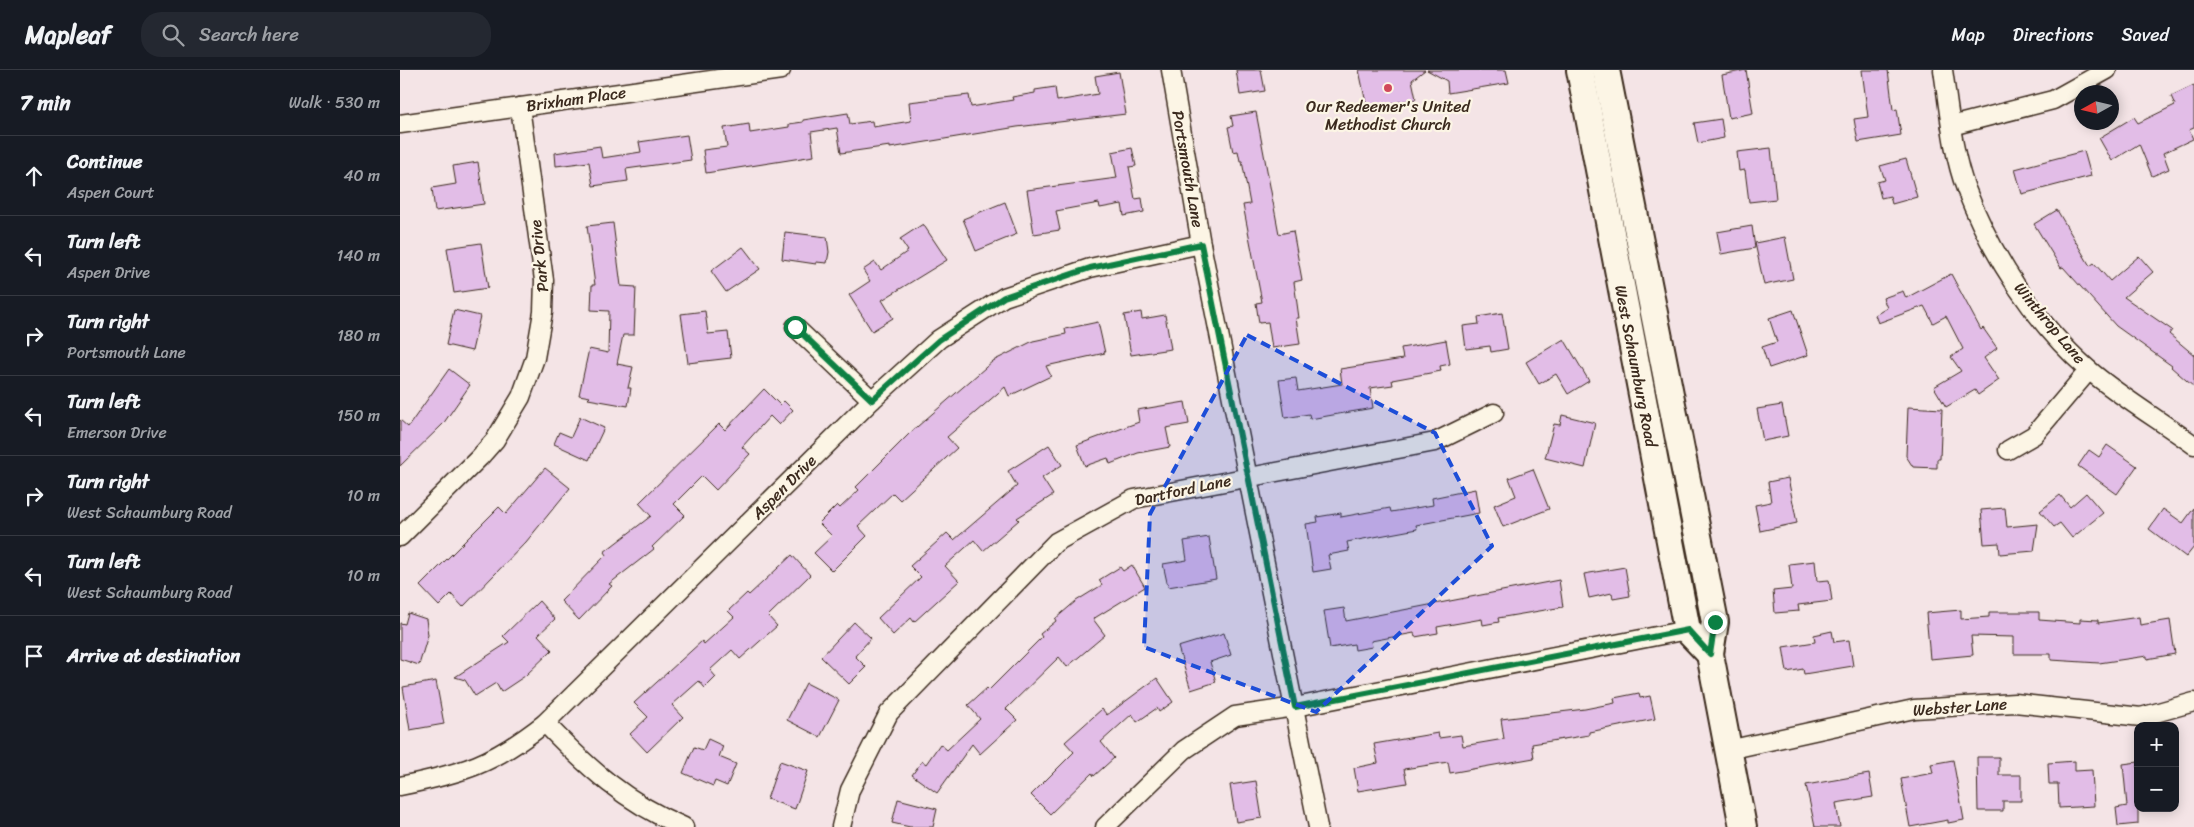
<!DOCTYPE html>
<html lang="en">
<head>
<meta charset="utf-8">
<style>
	:root { --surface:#171b24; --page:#242831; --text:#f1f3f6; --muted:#9ea1a6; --line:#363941 }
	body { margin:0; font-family:Sriracha,sans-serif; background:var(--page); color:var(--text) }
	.controls { position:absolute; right:15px; bottom:15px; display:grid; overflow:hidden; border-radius:10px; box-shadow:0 2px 12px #0003 }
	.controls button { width:45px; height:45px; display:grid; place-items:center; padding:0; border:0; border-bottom:1px solid var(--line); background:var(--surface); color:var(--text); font:25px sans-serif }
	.compass { position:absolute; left:1674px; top:15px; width:45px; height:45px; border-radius:50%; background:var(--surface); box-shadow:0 2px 12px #0003; rotate:262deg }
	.stop { position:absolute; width:15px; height:15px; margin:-11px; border:4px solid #0b8043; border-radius:50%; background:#fff }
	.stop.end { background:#0b8043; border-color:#fff; box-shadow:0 1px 5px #0008 }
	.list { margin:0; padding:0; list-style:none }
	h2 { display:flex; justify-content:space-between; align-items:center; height:65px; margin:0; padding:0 20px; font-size:21px }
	h2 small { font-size:16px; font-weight:400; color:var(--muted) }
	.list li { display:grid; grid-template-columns:32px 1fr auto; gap:15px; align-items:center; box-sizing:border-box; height:80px; padding:0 20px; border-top:1px solid var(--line) }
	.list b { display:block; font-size:19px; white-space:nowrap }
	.list p { margin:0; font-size:16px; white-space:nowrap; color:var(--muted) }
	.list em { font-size:16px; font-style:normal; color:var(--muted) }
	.icon { flex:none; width:28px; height:28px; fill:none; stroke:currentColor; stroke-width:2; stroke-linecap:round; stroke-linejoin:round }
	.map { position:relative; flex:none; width:1794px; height:757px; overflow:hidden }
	header { display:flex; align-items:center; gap:30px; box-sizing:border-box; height:70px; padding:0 25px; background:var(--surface); border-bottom:1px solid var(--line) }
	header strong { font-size:24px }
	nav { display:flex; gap:28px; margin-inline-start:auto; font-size:18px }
	.search { width:350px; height:45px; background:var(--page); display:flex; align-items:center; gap:12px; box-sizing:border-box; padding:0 18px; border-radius:20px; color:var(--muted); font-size:19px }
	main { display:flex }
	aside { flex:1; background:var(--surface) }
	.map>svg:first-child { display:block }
</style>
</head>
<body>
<header>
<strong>Mapleaf</strong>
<div class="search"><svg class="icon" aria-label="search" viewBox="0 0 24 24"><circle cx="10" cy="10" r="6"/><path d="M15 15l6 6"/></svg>Search here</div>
<nav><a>Map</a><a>Directions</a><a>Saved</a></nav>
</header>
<main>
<aside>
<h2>7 min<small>Walk · 530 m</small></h2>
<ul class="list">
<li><svg class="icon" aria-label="ahead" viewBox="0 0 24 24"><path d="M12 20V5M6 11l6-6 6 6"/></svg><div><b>Continue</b><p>Aspen Court</p></div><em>40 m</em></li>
<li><svg class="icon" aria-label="left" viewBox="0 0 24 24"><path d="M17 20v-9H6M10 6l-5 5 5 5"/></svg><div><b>Turn left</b><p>Aspen Drive</p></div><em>140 m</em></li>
<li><svg class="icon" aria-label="right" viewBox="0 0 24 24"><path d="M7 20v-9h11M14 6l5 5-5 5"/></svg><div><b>Turn right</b><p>Portsmouth Lane</p></div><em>180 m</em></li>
<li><svg class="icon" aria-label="left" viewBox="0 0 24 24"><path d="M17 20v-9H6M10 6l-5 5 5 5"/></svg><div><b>Turn left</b><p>Emerson Drive</p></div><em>150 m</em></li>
<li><svg class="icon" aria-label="right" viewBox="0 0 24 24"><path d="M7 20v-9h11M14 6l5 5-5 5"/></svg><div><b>Turn right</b><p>West Schaumburg Road</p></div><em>10 m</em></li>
<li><svg class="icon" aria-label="left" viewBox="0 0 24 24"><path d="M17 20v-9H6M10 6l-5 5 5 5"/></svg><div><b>Turn left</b><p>West Schaumburg Road</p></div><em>10 m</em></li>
<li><svg class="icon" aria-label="arrive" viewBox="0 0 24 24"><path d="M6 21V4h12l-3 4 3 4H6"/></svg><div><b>Arrive at destination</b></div></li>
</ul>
</aside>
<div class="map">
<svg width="1794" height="757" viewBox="0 0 1794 757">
	<rect width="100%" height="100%" fill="#f4e4e6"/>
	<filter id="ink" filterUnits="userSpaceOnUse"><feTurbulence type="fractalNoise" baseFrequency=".02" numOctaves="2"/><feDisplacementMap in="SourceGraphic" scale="10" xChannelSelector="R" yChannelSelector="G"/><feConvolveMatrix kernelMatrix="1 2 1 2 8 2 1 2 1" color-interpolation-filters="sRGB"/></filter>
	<g filter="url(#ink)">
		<!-- building -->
		<g fill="#e2bde7" stroke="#3b2a1e">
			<path d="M836 0H861L865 21 840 25Z"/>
			<path d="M959 0H1025L1012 10 1016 29 967 38Z"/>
			<path d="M1027 0H1106L1109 13 1048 23 1047 11Z"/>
			<path d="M1346 0 1353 43 1329 48 1322 5Z"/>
			<path d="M1462 0H1488L1493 40 1497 39 1501 65 1458 72 1454 49 1468 47Z"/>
			<path d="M719 2 726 44 617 57 490 78V76L441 83 437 58 411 62 414 86 306 103 303 80 327 77 324 58 349 54 350 63 389 57V54L403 52V50L448 43 450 54 472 51 473 57 511 51 509 32 569 25 571 37 613 30 612 27 635 23V20L655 17 657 31 698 24 695 6Z"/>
			<path d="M1794 15V58L1789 60 1793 69 1763 83 1769 99 1752 106 1739 74 1712 91 1699 68 1734 47 1738 53 1775 35 1771 26Z"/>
			<path d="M856 42 879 164 893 161 902 210 894 212 899 248H896L900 274 872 278 868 252 859 253 856 233 862 232 843 135 850 134 842 91H840L838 81 833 82 828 57 833 56 831 46Z"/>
			<path d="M1321 49 1324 68 1298 73 1294 53Z"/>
			<path d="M287 65 291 90 226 99 228 111 193 116 189 92 156 96 155 83 200 76 202 88 241 82 239 72Z"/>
			<path d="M732 78 736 96 729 97 735 129 742 128 744 142 724 146 722 134 700 138 699 133 656 141 660 160 634 164 627 120 717 108 712 82Z"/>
			<path d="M1371 78 1376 129 1349 132 1345 100 1339 101 1337 82Z"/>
			<path d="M1684 81 1691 106 1622 124 1615 99Z"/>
			<path d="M1506 89 1517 127 1492 134 1490 126 1481 128 1477 112 1485 110 1480 96Z"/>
			<path d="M78 92 84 134 35 141 32 118 56 114 53 96Z"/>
			<path d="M605 132 617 164 576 181 563 149Z"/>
			<path d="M1657 140 1690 196 1694 193 1710 211 1739 186 1753 202 1724 227 1772 260 1769 264 1794 285V317L1771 297 1772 296 1716 256 1663 197 1661 198 1634 154Z"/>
			<path d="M213 153 221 216 236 217 234 265H223L217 294 233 297 228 318H231L228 336 188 329 190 327 179 325 189 279 208 283 209 241 191 240 192 215H195L187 156Z"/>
			<path d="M523 154 547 190 482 230 493 248 472 261 449 225 470 211 463 200 475 192 481 200 508 181 500 169Z"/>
			<path d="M1352 156 1355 178 1321 184 1317 162Z"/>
			<path d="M385 162 427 167 429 182 427 193 416 192V194L382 189Z"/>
			<path d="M1385 167 1393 209 1364 215 1355 173Z"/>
			<path d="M81 173 88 218 54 223 47 178Z"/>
			<path d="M343 177 360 199 326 222 311 201Z"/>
			<path d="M1551 204 1581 260 1583 258 1597 278 1584 288 1599 310 1578 325 1575 320 1546 337 1534 317 1561 301 1551 287 1563 279 1546 246 1533 253 1524 236 1478 253 1475 245 1487 238 1483 228 1503 221 1506 228Z"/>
			<path d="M54 240 80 246 72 281 46 275Z"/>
			<path d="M1393 240 1408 285 1369 298 1362 277 1377 272 1369 248Z"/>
			<path d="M305 241 308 264 328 262 331 288 288 293 281 244Z"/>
			<path d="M741 242 742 249 765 245 771 279 731 285 724 245Z"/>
			<path d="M1102 243 1108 279 1091 282 1090 276 1066 279 1063 256 1079 254 1078 247Z"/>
			<path d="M698 252 705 283 646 296 651 306 609 326 605 317 547 367 557 378 500 430 493 423 458 456 467 466 432 501 414 483 432 466 419 453 437 435 440 438 459 420 456 417 510 363 593 291 633 271 666 264 665 259Z"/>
			<path d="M1164 269 1189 311 1168 324 1156 304 1139 314 1126 292Z"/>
			<path d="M1046 270 1050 294 1040 296 1041 301 992 310 993 315 970 318 973 338 910 349 909 344 885 348 879 310 896 308 898 321 942 314 940 299 1003 289 1001 278Z"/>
			<path d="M49 299 70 315 43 354 0 396V350L8 357Z"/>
			<path d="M364 319 380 335 384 331 393 340 379 355 370 346 342 377 350 384 316 420 302 406 274 434 285 445 252 477 254 479 209 514 212 516 179 550 161 531 206 485 204 482 251 446 239 433 319 354 325 360Z"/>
			<path d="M785 332 789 354 766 358 770 377 738 383 710 394 708 388 685 396 677 375 739 352 737 340Z"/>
			<path d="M1382 335 1388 366 1363 371 1357 339Z"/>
			<path d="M1508 337 1542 339 1540 389H1537V398L1513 397 1506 386Z"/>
			<path d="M1162 345 1195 353 1185 398 1145 388 1154 354 1160 355Z"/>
			<path d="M180 347 204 358 189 390 154 374 159 362 171 367Z"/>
			<path d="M649 375 662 395 642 408 653 425 617 448 619 450 583 481 574 470 545 496 559 511 514 552 511 548 493 565 478 548 521 507 510 496 547 463 554 470 617 416 608 401Z"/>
			<path d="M1707 375 1737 396 1717 424 1678 396 1689 380 1699 387Z"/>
			<path d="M145 398 170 418 126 472 63 537 51 524 39 536 20 516 99 437 106 444Z"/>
			<path d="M1133 399 1149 439 1103 457 1094 435 1116 426 1109 408Z"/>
			<path d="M1388 408 1397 453 1360 461 1355 435 1371 432 1368 412Z"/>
			<path d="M1075 419 1079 443 1016 455 1017 459 947 472 949 481 928 485 931 499 913 502 906 454 918 452 917 447 941 443V447L990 438 991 442 1033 435 1032 428Z"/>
			<path d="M1686 423 1703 443 1672 468 1660 453 1654 457 1640 441 1660 425 1670 437Z"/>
			<path d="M1605 438 1607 457 1638 454 1634 481 1600 484 1599 473 1584 474 1581 440Z"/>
			<path d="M1794 438V477L1786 487 1749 459 1763 439 1783 453Z"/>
			<path d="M809 467 816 509 768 517 763 494 787 490 784 471Z"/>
			<path d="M392 485 410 505 368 546 377 556 340 589 332 580 310 600 316 607 305 618 299 611 272 635 283 647 247 682 230 664 248 647 234 633 302 571 304 574 334 547 328 541 347 523 349 525Z"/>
			<path d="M1415 491 1417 511 1429 510 1432 531 1398 535 1399 541 1375 543 1373 521 1392 519 1389 494Z"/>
			<path d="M732 495 745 517 693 549 705 565 667 597 659 587 606 639 617 650 580 684 572 674 537 723 512 705 522 691 526 694 540 674 547 680 580 649 568 635 587 618 589 620 642 567 640 564 656 551 655 549 676 531 702 515 699 510 720 497 723 501Z"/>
			<path d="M1225 497 1230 526 1213 529 1212 523 1189 528 1184 504Z"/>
			<path d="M1159 510 1163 537 1098 548 1099 552 1083 555 1082 549 1037 557 1038 563 1015 567 1014 563 971 571 972 577 955 580 954 574 930 578 924 541 944 538 946 551Z"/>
			<path d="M139 531 155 549 138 565 152 580 125 606 101 622 96 613 75 626 65 610 55 607 109 572 103 566Z"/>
			<path d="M1561 540V549L1589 547V542H1639V550L1680 553V549L1698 550V553L1739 547 1740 555 1770 550 1775 584 1747 589V586L1699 593 1651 590V584H1614V567L1571 566 1573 585 1530 589 1526 543Z"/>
			<path d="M8 543 26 549 28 565 19 595 0 589V553L5 554Z"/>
			<path d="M454 552 471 568 455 586 466 597 449 614 421 587Z"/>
			<path d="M1432 561 1434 572 1449 570 1453 596 1404 604 1403 599 1387 602 1383 577 1415 572 1414 565Z"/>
			<path d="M824 563 831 585 810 592 816 612 791 620 778 577Z"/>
			<path d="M757 608 773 632 759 642 757 638 737 652 732 644 701 672 714 688 694 706 692 703 650 744 631 725 674 682 665 672 702 639 707 645Z"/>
			<path d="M36 611 44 654 10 660 3 617Z"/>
			<path d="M406 613 439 630 420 667 387 650Z"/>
			<path d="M1239 623 1240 628 1250 626 1255 649 1189 662V665L1132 674 1134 688 1050 703 1048 692 1004 699 1007 713 958 721 954 698 978 693 974 674 1038 663 1039 668 1061 665 1063 676 1104 669 1101 649 1185 639 1215 633 1214 628Z"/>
			<path d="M308 669 323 676 319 687 336 694 327 716 315 711 313 716 283 703 294 677 303 680Z"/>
			<path d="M1577 687H1599V705H1621V731H1603V741H1578Z"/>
			<path d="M1553 690 1564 750 1548 753V750L1510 757 1501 709 1533 703 1531 694Z"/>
			<path d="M380 691 408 701 395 739 367 729Z"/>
			<path d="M1675 691V701L1692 700 1694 736 1659 738 1658 714H1649L1648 693Z"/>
			<path d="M1738 692V754L1718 756 1716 738 1727 736 1723 694Z"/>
			<path d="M1469 704 1473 727 1436 733 1440 757H1415L1406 715Z"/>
			<path d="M856 711 862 748 836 752 830 715Z"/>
			<path d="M498 729 537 739 533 757H510L492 753Z"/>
		</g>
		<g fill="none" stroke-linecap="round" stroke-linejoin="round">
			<defs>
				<g id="minor">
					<path d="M771 0 801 174 918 757"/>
					<path d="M1543 0C1549 39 1552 82 1566 119 1592 186 1635 253 1689 300 1719 326 1761 351 1794 375"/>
					<path d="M0 54 381 0"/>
					<path d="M1551 56 1653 30 1707 0"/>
					<path d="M395 257 472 330"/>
					<path d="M1608 380 1634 365 1689 300"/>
					<path d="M0 467 80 387 95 370 121 327 135 288 143 242 144 210 120 37"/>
					<path d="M145 653C189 699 225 732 284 757"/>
					<path d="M1328 680 1514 639 1615 633 1741 647 1794 632"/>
					<path d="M0 716C64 703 93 694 145 653L472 330 539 269 604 227 690 198 801 174"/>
					<path d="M441 757 450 720 489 643 656 472 734 429 1035 372 1094 343"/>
					<path d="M705 757 784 680 835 646 895 637 1287 560"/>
				</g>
				<g id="secondary">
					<path d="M1180 0 1287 560 1310 584"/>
					<path d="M1206 0 1315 552 1310 584 1343 757"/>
				</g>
			</defs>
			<!-- minor casing -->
			<use href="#minor" stroke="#3b2a1e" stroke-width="21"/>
			<!-- secondary casing -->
			<use href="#secondary" stroke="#3b2a1e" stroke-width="30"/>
			<!-- minor -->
			<use href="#minor" stroke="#fcf5e5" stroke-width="18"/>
			<!-- secondary -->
			<use href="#secondary" stroke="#fcf5e5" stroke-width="26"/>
		</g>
	</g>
	<g fill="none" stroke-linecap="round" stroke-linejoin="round" filter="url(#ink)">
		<!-- route -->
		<path stroke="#0b8043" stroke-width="6" d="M395 257 472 330 539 270 604 227 690 198 801 174 895 637 1288 560 1310 584 1315 552"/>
	</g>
	<!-- marked area -->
	<path fill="#1d4ed8" fill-opacity="0.2" stroke="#1d4ed8" stroke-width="4" stroke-dasharray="10 6" stroke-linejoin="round" d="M847 265 1035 363 1092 476 916 642 744 577 750 444Z"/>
	<!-- markers -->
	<circle fill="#d1495b" stroke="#fcf5e5" stroke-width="2" cx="988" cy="18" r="5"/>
	<g text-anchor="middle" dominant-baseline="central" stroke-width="4.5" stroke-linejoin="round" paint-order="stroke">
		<!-- street labels -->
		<g font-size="16" fill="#3b2a1e" stroke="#fcf5e5">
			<text transform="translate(176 29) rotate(-8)">Brixham Place</text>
			<text transform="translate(788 99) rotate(80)">Portsmouth Lane</text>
			<text transform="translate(139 186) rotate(-96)">Park Drive</text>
			<text transform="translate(1650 253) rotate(50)">Winthrop Lane</text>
			<text transform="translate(1236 296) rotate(79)">West Schaumburg Road</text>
			<text transform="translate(384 417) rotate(-45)">Aspen Drive</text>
			<text transform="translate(783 420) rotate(-12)">Dartford Lane</text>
			<text transform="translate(1560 637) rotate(-4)">Webster Lane</text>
		</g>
		<!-- poi labels -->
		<g font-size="16" fill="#3b2a1e" stroke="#fcf5e5">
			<text x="988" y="36">Our Redeemer's United<tspan x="988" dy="18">Methodist Church</tspan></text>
		</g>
	</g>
</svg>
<div class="controls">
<button>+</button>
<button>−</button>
</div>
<svg class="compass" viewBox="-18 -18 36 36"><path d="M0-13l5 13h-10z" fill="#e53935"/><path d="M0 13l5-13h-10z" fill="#9ea1a6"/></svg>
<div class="stop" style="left:395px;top:257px"></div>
<div class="stop end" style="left:1315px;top:552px"></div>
</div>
</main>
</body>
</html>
